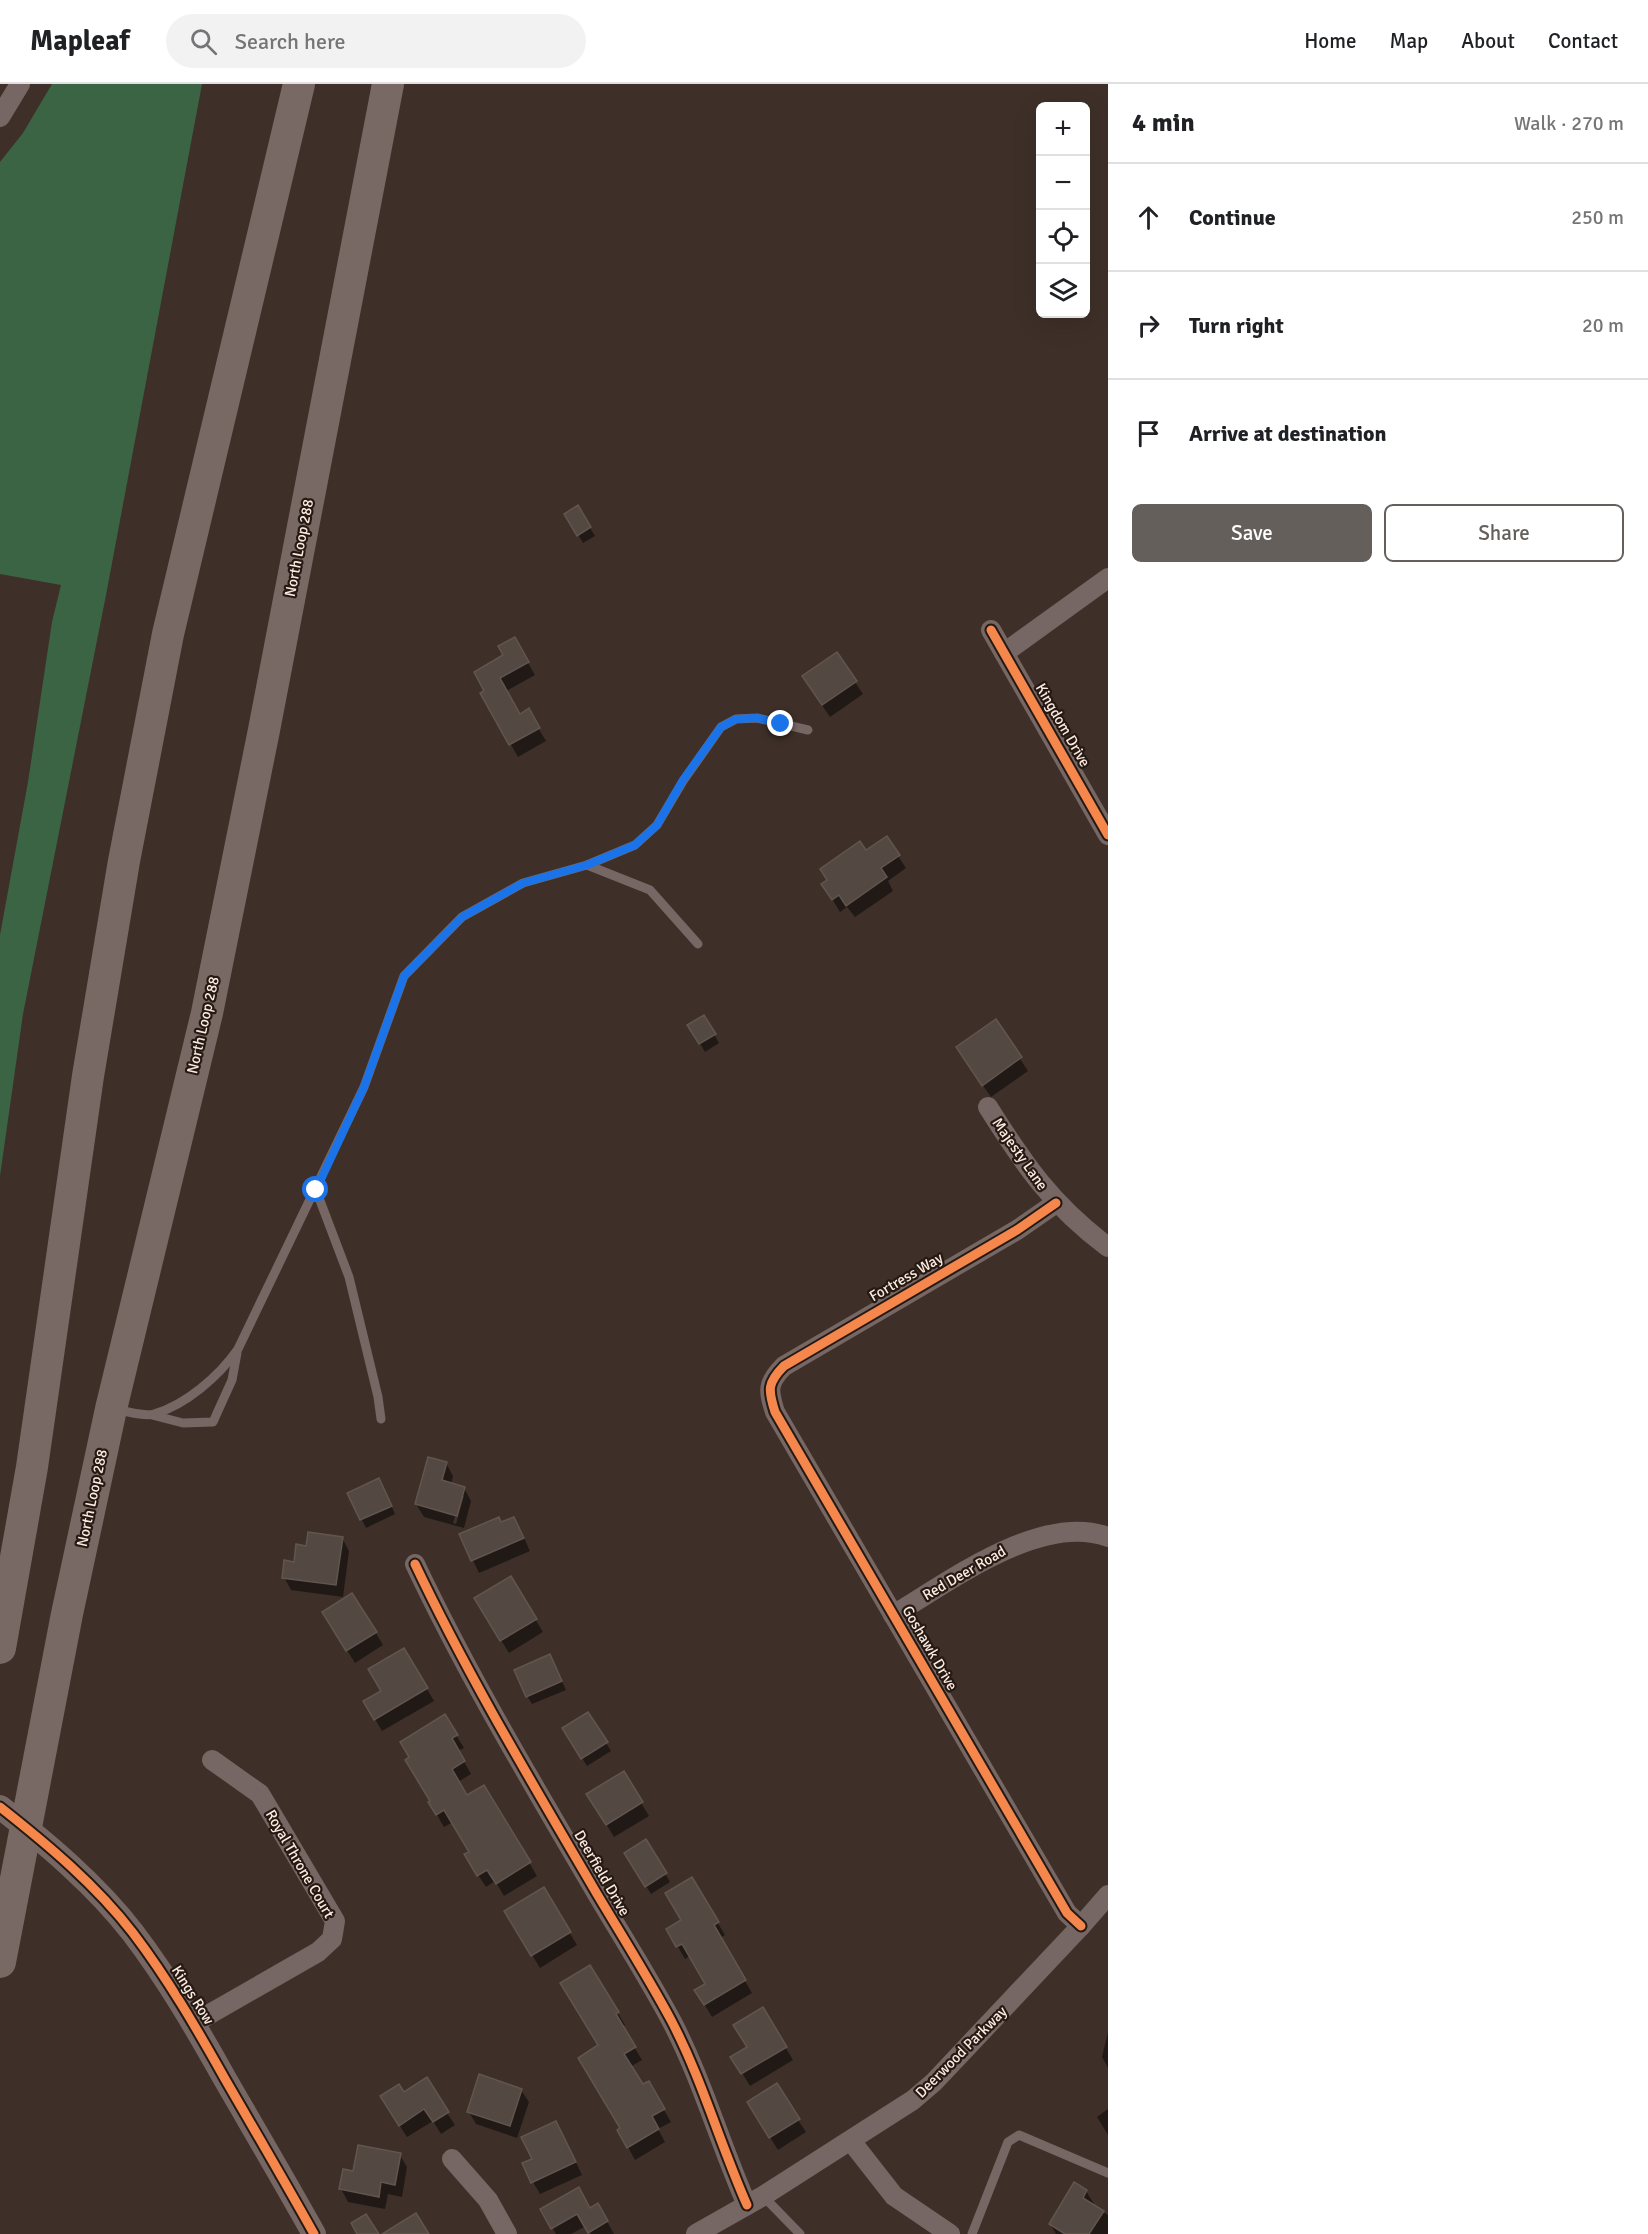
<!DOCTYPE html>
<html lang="en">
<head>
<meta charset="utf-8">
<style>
	:root { --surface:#fff; --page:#f2f2f2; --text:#202124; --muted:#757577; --line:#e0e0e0; --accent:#655f5c }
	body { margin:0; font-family:Signika,sans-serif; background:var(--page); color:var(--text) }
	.controls { position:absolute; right:18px; top:18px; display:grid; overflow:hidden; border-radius:9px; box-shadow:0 6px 24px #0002 }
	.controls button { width:54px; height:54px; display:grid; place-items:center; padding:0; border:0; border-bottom:2px solid var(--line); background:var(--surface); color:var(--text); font:30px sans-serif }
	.stop { position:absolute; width:18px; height:18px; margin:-14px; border:4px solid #1a73e8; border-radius:50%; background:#fff }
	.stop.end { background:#1a73e8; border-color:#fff; box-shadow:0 2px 6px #0008 }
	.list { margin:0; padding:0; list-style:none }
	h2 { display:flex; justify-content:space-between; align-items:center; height:78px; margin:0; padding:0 24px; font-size:26px }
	h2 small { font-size:20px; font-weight:400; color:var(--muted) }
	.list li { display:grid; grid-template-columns:39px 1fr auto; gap:18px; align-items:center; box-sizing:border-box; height:108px; padding:0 24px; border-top:2px solid var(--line) }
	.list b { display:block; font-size:22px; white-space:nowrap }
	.list em { font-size:20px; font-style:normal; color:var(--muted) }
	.actions { display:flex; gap:12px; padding:18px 24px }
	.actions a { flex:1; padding:14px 0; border:2px solid var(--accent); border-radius:9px; text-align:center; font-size:21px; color:var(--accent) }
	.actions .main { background:var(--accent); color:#fff }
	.icon { flex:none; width:33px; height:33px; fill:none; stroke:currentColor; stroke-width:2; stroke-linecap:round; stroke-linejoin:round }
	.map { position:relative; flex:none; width:1108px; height:2150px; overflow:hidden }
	header { display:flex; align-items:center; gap:36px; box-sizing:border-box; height:84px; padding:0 30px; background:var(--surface); border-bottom:2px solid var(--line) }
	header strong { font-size:28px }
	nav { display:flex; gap:33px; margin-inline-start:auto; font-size:21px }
	.search { width:420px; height:54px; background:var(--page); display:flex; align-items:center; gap:15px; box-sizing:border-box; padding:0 21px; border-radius:33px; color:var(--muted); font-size:22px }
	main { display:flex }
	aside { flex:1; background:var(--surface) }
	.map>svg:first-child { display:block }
</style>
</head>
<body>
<header>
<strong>Mapleaf</strong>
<div class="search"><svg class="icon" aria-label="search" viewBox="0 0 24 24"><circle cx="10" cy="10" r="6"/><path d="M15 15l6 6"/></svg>Search here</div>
<nav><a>Home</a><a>Map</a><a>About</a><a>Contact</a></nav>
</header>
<main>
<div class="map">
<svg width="1108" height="2150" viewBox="0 0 1108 2150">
	<rect width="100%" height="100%" fill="#3e3028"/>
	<!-- green -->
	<path fill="#3b6445" d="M52 0H202L106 511 23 930 0 1092V851L28 698 52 538 61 501 0 490V78L23 49Z"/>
	<!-- shadow -->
	<g fill="#0007" fill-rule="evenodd">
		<path d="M577 423 595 452 583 459 566 431Z"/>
		<path d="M514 555 535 591 506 607 519 632 528 627 546 657 518 673 482 610 486 607Z"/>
		<path d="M836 570 863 610 830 633 811 605Z"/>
		<path d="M866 769 898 772 906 784 888 797 893 807 855 833 847 823 840 828 823 800Z"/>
		<path d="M704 933 719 959 705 968 690 942Z"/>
		<path d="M995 937 1028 987 991 1013 965 976Z"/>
		<path d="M446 1379 453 1392 451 1400 464 1404 471 1417 464 1444 424 1433 416 1420ZM461 1412H464L456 1440 453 1439Z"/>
		<path d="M383 1404 395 1430 366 1444 349 1410Z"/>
		<path d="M501 1440 521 1447 530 1467 479 1489 461 1451Z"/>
		<path d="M342 1454 349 1467 343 1513 291 1506 284 1493 307 1464Z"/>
		<path d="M510 1494 543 1548 509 1569 483 1527Z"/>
		<path d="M331 1541 376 1549 383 1561 355 1579Z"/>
		<path d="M404 1566 434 1617 382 1647 365 1618 383 1607Z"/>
		<path d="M554 1580 566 1606 532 1620 527 1612Z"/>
		<path d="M588 1630 611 1667 587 1682 564 1645Z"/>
		<path d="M444 1632 464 1664 458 1667 471 1690 458 1698 466 1713 484 1703 537 1792 504 1812 495 1797 486 1803 473 1783 470 1768 453 1738 444 1743 430 1719Z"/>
		<path d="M623 1689 649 1732 614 1753 588 1710Z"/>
		<path d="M646 1757 670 1798 651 1810 626 1770Z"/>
		<path d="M691 1795 725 1851 720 1854 752 1909 712 1933 696 1906 707 1900 690 1872 685 1875 668 1846 683 1837Z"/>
		<path d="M543 1805 577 1861 540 1884 506 1828Z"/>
		<path d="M590 1883 625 1941 622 1943 642 1976 630 1983 642 2002 648 1999 671 2038 658 2045 665 2058 635 2076 628 2063 622 2045 600 1962Z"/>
		<path d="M762 1925 793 1976 750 2002 733 1974 748 1964Z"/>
		<path d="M1108 1948V1984L1102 1973Z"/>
		<path d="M521 2006 529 2018 517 2054 476 2040 469 2028Z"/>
		<path d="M404 2010 447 2029 455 2041 441 2050 433 2037 407 2053 389 2025Z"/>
		<path d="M1108 2025V2051L1097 2033Z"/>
		<path d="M756 2031 798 2036 806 2048 778 2066Z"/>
		<path d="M563 2051 582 2091 540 2110 533 2098V2076Z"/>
		<path d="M400 2071 407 2083 402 2113 388 2110 385 2125 348 2118 341 2105 354 2088Z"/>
		<path d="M1086 2107 1094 2120 1092 2122 1108 2131V2150H1056L1050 2140Z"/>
		<path d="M598 2121 614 2150H591L586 2142 571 2150H556L542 2126 590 2125Z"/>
	</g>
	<!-- building -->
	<g fill="#544942" stroke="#61554f" stroke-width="1.5">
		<path d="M578 421 591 443 577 452 564 430Z"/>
		<path d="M515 553 529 578 500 594 520 630 529 624 540 644 509 661 480 609 484 607 474 588 503 571 498 562Z"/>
		<path d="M837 568 857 597 822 621 802 592Z"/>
		<path d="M887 752 900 771 881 784 887 793 846 822 839 811 832 816 821 800 827 796 820 785 860 757 866 766Z"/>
		<path d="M704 931 716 950 699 960 687 941Z"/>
		<path d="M996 935 1022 973 982 1002 956 963Z"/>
		<path d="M428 1373 447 1378 442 1396 465 1403 457 1432 415 1420Z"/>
		<path d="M379 1394 392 1422 360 1436 347 1409Z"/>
		<path d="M499 1433 501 1438 514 1433 524 1454 471 1477 459 1450Z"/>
		<path d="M308 1448 343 1453 336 1501 282 1494 284 1476 294 1478 296 1460 306 1462Z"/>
		<path d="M511 1492 537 1535 500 1557 474 1514Z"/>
		<path d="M352 1509 377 1548 346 1567 322 1528Z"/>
		<path d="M404 1564 428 1604 374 1636 363 1617 381 1607 368 1585Z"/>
		<path d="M550 1570 562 1597 526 1613 514 1586Z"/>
		<path d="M588 1628 608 1658 581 1675 562 1644Z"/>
		<path d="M445 1630 458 1651 452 1654 465 1677 452 1685 467 1711 484 1701 531 1778 496 1800 487 1786 477 1792 464 1770 469 1768 444 1726 436 1731 428 1718 430 1717 405 1676 409 1673 400 1658Z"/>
		<path d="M624 1687 643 1718 606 1741 586 1710Z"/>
		<path d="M646 1755 667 1789 645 1803 624 1769Z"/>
		<path d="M692 1793 719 1838 714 1841 746 1896 704 1921 694 1906 705 1900 682 1860 676 1863 666 1845 681 1836 665 1809Z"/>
		<path d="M544 1803 571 1848 531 1872 504 1827Z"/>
		<path d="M590 1881 619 1928 616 1930 636 1963 624 1970 643 2000 649 1997 665 2025 652 2032 659 2045 627 2064 617 2046 620 2044 578 1974 598 1961 560 1899Z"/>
		<path d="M763 1923 787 1963 741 1990 730 1973 747 1963 733 1941Z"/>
		<path d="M479 1990 522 2005 510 2042 467 2028Z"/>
		<path d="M427 1993 449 2028 433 2038 424 2025 399 2042 380 2012 399 2000 404 2008Z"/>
		<path d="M777 1999 800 2035 769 2054 747 2018Z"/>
		<path d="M556 2037 576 2078 531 2099 522 2079 532 2075 521 2053Z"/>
		<path d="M358 2061 401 2069 395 2101 381 2098 379 2113 339 2105 343 2085 353 2087Z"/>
		<path d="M1074 2098 1087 2106 1083 2114 1104 2127 1089 2150H1065L1049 2140Z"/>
		<path d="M579 2103 590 2124 598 2119 608 2137 588 2149 577 2130 551 2145 540 2125Z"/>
		<path d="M416 2129 429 2150H382Z"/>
		<path d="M366 2130 379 2150H357L351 2139Z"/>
	</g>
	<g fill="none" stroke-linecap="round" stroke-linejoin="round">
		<!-- service -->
		<g stroke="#766664" stroke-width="9">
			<path d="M587 781 635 761 657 741 683 697 721 643 736 635 757 634 808 646"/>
			<path d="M316 1106 349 1193 378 1313 381 1335"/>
			<path d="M117 1326C127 1327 144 1333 154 1330 186 1321 219 1292 238 1265L364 1003 404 892 462 833 523 799 587 781 650 806 698 860"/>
			<path d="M152 1331 183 1339 213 1338 232 1296 237 1269"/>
			<path d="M763 2112 800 2150"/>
			<path d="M972 2150 1008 2058 1019 2051 1108 2089"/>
		</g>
		<!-- minor -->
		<g stroke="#766664" stroke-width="20">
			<path d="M0 33 20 0"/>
			<path d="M991 546 1108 751"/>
			<path d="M1004 569 1108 494"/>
			<path d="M988 1023C1025 1082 1052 1121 1108 1163"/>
			<path d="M1056 1119 1017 1146 784 1282C767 1299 768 1306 775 1328L1067 1829 1081 1842"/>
			<path d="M415 1480C469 1594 534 1702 597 1810 622 1852 648 1893 671 1936 702 1995 720 2060 747 2121"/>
			<path d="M893 1531C949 1498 1041 1428 1108 1453"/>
			<path d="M194 1939 318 1868 332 1855 335 1837 260 1710 212 1676"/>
			<path d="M851 2057 894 2112 950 2150"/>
			<path d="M452 2075 488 2116 507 2150"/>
			<path d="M696 2150 763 2112 913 2016 934 1998 1081 1842 1108 1811"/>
		</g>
		<!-- tertiary -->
		<path stroke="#766664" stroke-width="24" d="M0 1723C47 1760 96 1801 133 1849 168 1895 197 1945 225 1995 255 2047 285 2098 314 2150"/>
		<!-- trunk -->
		<g stroke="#796965" stroke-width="32">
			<path d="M0 1564 32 1383 88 992 124 777 168 550 299 0"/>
			<path d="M0 1878 67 1530 111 1325 207 929 264 646 388 0"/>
		</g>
		<defs>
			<g id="cycleway">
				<path d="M991 546 1108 751"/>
				<path d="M1056 1119 1017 1146 784 1282C767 1299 768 1306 775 1328L1067 1829 1081 1842"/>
				<path d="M415 1480C469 1594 534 1702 597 1810 622 1852 648 1893 671 1936 702 1995 720 2060 747 2121"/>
				<path d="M0 1723C47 1760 96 1801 133 1849 168 1895 197 1945 225 1995 255 2047 285 2098 314 2150"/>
			</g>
		</defs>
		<!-- cycleway casing -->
		<use href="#cycleway" stroke="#251a13" stroke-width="13"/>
		<!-- cycleway -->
		<use href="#cycleway" stroke="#f5874c" stroke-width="9"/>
	</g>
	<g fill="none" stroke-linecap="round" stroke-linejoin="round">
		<!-- route -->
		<path stroke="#1a73e8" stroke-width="8" d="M316 1106 364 1003 404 892 462 833 523 799 587 781 635 761 657 741 683 696 721 643 736 635 758 634 781 640"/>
	</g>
	<g text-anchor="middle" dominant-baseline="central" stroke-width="4.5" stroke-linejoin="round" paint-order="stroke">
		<!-- street labels -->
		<g font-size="15" fill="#fcebe1" stroke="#251a13">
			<text transform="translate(299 464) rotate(-79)">North Loop 288</text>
			<text transform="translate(1063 641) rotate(60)">Kingdom Drive</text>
			<text transform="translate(203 941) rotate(-77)">North Loop 288</text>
			<text transform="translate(1020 1070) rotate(55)">Majesty Lane</text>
			<text transform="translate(906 1193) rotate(-30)">Fortress Way</text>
			<text transform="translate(92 1414) rotate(-78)">North Loop 288</text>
			<text transform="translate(964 1489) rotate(-30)">Red Deer Road</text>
			<text transform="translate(930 1564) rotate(60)">Goshawk Drive</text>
			<text transform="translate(300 1780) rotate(60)">Royal Throne Court</text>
			<text transform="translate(602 1789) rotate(60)">Deerfield Drive</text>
			<text transform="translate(193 1911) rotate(58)">Kings Row</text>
			<text transform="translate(961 1968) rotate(-45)">Deerwood Parkway</text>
		</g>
	</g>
</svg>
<div class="controls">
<button>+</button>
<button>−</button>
<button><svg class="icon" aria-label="locate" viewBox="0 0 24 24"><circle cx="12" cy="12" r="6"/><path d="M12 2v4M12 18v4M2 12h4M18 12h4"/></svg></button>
<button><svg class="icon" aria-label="layers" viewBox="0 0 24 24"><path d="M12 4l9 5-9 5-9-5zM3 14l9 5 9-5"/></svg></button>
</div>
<div class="stop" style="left:316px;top:1106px"></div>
<div class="stop end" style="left:781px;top:640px"></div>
</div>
<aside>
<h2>4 min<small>Walk · 270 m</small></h2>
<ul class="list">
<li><svg class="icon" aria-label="ahead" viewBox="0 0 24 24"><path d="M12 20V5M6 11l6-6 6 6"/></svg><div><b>Continue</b></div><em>250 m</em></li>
<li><svg class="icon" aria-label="right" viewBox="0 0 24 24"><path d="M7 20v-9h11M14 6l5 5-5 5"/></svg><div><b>Turn right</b></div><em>20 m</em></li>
<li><svg class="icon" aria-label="arrive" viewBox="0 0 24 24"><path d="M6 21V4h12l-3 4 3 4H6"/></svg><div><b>Arrive at destination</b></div></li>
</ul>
<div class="actions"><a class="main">Save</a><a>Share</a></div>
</aside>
</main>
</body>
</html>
